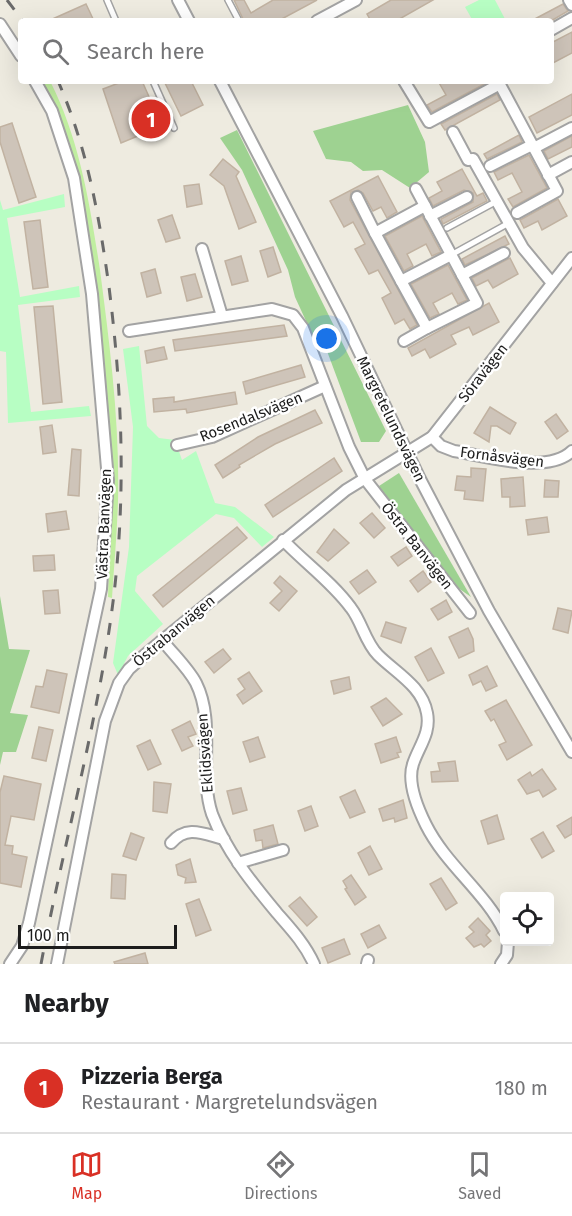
<!DOCTYPE html>
<html lang="en">
<head>
<meta charset="utf-8">
<style>
	:root { --surface:#fff; --page:#f6f6f6; --text:#202124; --muted:#757577; --line:#e0e0e0; --accent:#d93025 }
	body { margin:0; font-family:"Fira Sans",sans-serif; background:var(--page); color:var(--text) }
	.controls { position:absolute; right:18px; bottom:18px; display:grid; overflow:hidden; border-radius:6px; box-shadow:0 6px 24px #0002 }
	.controls button { width:54px; height:54px; display:grid; place-items:center; padding:0; border:0; border-bottom:2px solid var(--line); background:var(--surface); color:var(--text); font:30px sans-serif }
	.scale { position:absolute; left:18px; bottom:15px; width:159px; box-sizing:border-box; padding-left:6px; border:3px solid #1c1c1c; border-top:0; font-size:16px; line-height:21px; white-space:nowrap; color:#1c1c1c; -webkit-text-stroke:4px #fff; paint-order:stroke }
	.you { position:absolute; left:327px; top:339px; width:21px; height:21px; margin:-15px; border:4px solid #fff; border-radius:50%; background:#1a73e8; box-shadow:0 0 0 9px #1a73e833 }
	.badge { display:grid; place-items:center; width:39px; height:39px; border-radius:50%; background:var(--accent); color:#fff; font-size:20px; font-weight:700 }
	.pin { position:absolute; translate:-50% -50%; border:3px solid #fff; box-shadow:0 2px 6px #0006 }
	.list { margin:0; padding:0; list-style:none }
	h2 { display:flex; justify-content:space-between; align-items:center; height:78px; margin:0; padding:0 24px; font-size:26px }
	h2 small { font-size:20px; font-weight:400; color:var(--muted) }
	.list li { display:grid; grid-template-columns:39px 1fr auto; gap:18px; align-items:center; box-sizing:border-box; height:90px; padding:0 24px; border-top:2px solid var(--line) }
	.list b { display:block; font-size:22px; white-space:nowrap }
	.list p { margin:0; font-size:20px; white-space:nowrap; color:var(--muted) }
	.list em { font-size:20px; font-style:normal; color:var(--muted) }
	.icon { flex:none; width:33px; height:33px; fill:none; stroke:currentColor; stroke-width:2; stroke-linecap:round; stroke-linejoin:round }
	.map { position:relative; flex:none; width:572px; height:964px; overflow:hidden }
	.search { position:absolute; background:var(--surface); box-shadow:0 6px 24px #0002; left:18px; right:18px; top:18px; height:66px; display:flex; align-items:center; gap:15px; box-sizing:border-box; padding:0 21px; border-radius:6px; color:var(--muted); font-size:22px }
	.sheet { height:168px; background:var(--surface) }
	nav { display:flex; justify-content:space-around; align-items:center; box-sizing:border-box; height:84px; border-top:2px solid var(--line); background:var(--surface); font-size:16px; color:var(--muted) }
	nav a { display:grid; justify-items:center; gap:3px }
	nav .on { color:var(--accent) }
	.map>svg:first-child { display:block }
</style>
</head>
<body>
<div class="map">
<svg width="572" height="964" viewBox="0 0 572 964">
	<rect width="100%" height="100%" fill="#eeebe0"/>
	<!-- grass -->
	<path fill="#c0eea0" d="M41 81H50C80 140 90 205 100 270 110 346 120 425 118 502 117 534 114 566 112 598L108 597 112 453 100 336 79 191 63 126Z"/>
	<!-- forest -->
	<g fill="#9ed291">
		<path d="M408 105 425 142 429 172 410 188 382 170 363 171 351 162 326 159 313 131Z"/>
		<path d="M237 130 386 431 379 442H361L324 343 317 345 295 297 288 270 242 170 220 138Z"/>
		<path d="M399 473 471 597 454 585 386 501 379 486Z"/>
		<path d="M0 596 9 649 30 650 10 713 28 715 16 752H3L0 765Z"/>
	</g>
	<!-- park -->
	<g fill="#b7fec3">
		<path d="M479 0H495L505 19 473 21 465 7Z"/>
		<path d="M64 194 65 207 7 218 20 297 79 286 80 297 18 305 31 412 89 406 91 416 8 423 6 352 0 351V200L3 210Z"/>
		<path d="M139 346 147 426 159 438 175 440 182 460 196 451 215 503 235 507 274 537 262 547 234 518 216 514 137 576 135 591 163 624 128 656 118 675 113 663 129 547 133 427 123 349Z"/>
	</g>
	<!-- building -->
	<g fill="#cec4b9" stroke="#c1b2a1" stroke-width="1.5">
		<path d="M234 0H244L251 13 273 0H317L278 21H244Z"/>
		<path d="M391 0H433L396 21H371L367 14Z"/>
		<path d="M86 4 94 21H48Z"/>
		<path d="M563 4 568 11 551 21H531Z"/>
		<path d="M572 32V53L551 64V43Z"/>
		<path d="M124 81H142L162 126 121 143 103 89Z"/>
		<path d="M164 81H191L203 105 181 116Z"/>
		<path d="M438 81H490L432 112 427 105 446 95Z"/>
		<path d="M497 94 500 100 445 130 441 124Z"/>
		<path d="M572 94V115L537 133 529 117Z"/>
		<path d="M12 123 36 197 19 203 0 142V127Z"/>
		<path d="M519 135 522 142 487 159 484 154Z"/>
		<path d="M572 136V147L548 159 544 151Z"/>
		<path d="M529 155 547 188 513 207 508 199 522 192 512 173 498 180 494 172Z"/>
		<path d="M223 159 239 172 236 176 256 222 239 229 224 186 210 175Z"/>
		<path d="M462 169 477 196 483 193 487 201 443 224 441 219 473 202V193L464 190 433 206 429 198 442 191 437 182Z"/>
		<path d="M378 176 397 212 387 218 381 207 373 211 363 193 358 190 351 192 350 200 417 325 410 329 404 319 395 324 382 298 391 293 378 270 369 274 355 249 365 244 353 222 344 227 330 201Z"/>
		<path d="M199 184 202 204 187 207 184 186Z"/>
		<path d="M558 199 567 216 542 230 538 221 524 228 520 220Z"/>
		<path d="M172 215 180 238 166 242 158 220Z"/>
		<path d="M422 216 441 252 432 256 426 244 407 254 413 266 404 271 385 236Z"/>
		<path d="M40 220 48 287 33 289 24 222Z"/>
		<path d="M505 236 509 244 465 265 462 259Z"/>
		<path d="M273 247 281 272 268 277 260 251Z"/>
		<path d="M241 256 248 281 232 285 225 261Z"/>
		<path d="M510 258 518 274 493 288 488 280 476 286 472 278Z"/>
		<path d="M448 265 467 300 458 304 452 293 433 303 439 314 430 318 411 284Z"/>
		<path d="M155 269 161 293 147 297 141 273Z"/>
		<path d="M195 274 202 297 187 301 181 277Z"/>
		<path d="M489 303 499 322 473 335 469 327 451 335 456 344 430 358 425 349 412 356 408 348Z"/>
		<path d="M53 306 62 402 43 404 34 307Z"/>
		<path d="M284 325 287 336 175 351 173 340Z"/>
		<path d="M164 347 167 359 147 363 145 351Z"/>
		<path d="M301 365 305 377 246 394 243 382Z"/>
		<path d="M235 392 237 404 187 413 186 409 154 412 153 399 174 397V402Z"/>
		<path d="M490 407 516 423 510 434 497 426H491L489 442 474 433Z"/>
		<path d="M315 410 322 423 275 444 239 465 240 467 223 478 215 465 258 437Z"/>
		<path d="M556 414 568 431 557 439 545 422Z"/>
		<path d="M52 425 56 452 43 454 40 427Z"/>
		<path d="M72 449 81 450 79 496 68 495Z"/>
		<path d="M334 458 342 471 273 517 265 505Z"/>
		<path d="M471 468 486 469 483 501 464 499 465 491 455 490 457 476 471 477Z"/>
		<path d="M523 477 525 506 510 507V497H502L501 479Z"/>
		<path d="M545 480 559 481 558 497H544Z"/>
		<path d="M66 511 69 529 48 532 46 514Z"/>
		<path d="M372 513 385 528 374 538 360 523Z"/>
		<path d="M547 517 549 532 528 535 526 520Z"/>
		<path d="M237 527 247 538 163 607 153 595Z"/>
		<path d="M334 529 349 543 328 561 317 552Z"/>
		<path d="M406 547 412 556 398 566 391 557Z"/>
		<path d="M54 555 55 570 34 571 33 556Z"/>
		<path d="M367 570 376 582 359 594 350 582Z"/>
		<path d="M423 571 431 582 418 592 410 581Z"/>
		<path d="M280 576 297 591 279 611 270 603 282 591 274 583Z"/>
		<path d="M58 590 60 613 45 614 43 591Z"/>
		<path d="M446 600 452 612 438 620 431 609Z"/>
		<path d="M558 608 572 611 568 633 553 629Z"/>
		<path d="M386 622 406 628 401 643 381 636Z"/>
		<path d="M468 628 473 639 474 651 459 658 449 637Z"/>
		<path d="M431 648 444 673 428 681 415 657Z"/>
		<path d="M223 649 231 659 214 673 205 662Z"/>
		<path d="M487 666 497 686 486 691 481 681 473 685 469 675Z"/>
		<path d="M47 670 67 674 59 713 31 707 36 686 43 687Z"/>
		<path d="M249 672 262 691 243 704 237 695 245 689 238 679Z"/>
		<path d="M349 677 351 689 334 694 331 681Z"/>
		<path d="M386 698 402 714 383 726 371 707Z"/>
		<path d="M506 700 532 745 507 760 499 745 506 742 494 719 491 721 485 711Z"/>
		<path d="M190 721 196 734 188 737 193 746 182 751 172 730Z"/>
		<path d="M39 727 53 730 46 761 32 758Z"/>
		<path d="M258 737 265 757 250 762 243 742Z"/>
		<path d="M396 737 401 752 397 753 399 757 381 763 375 744Z"/>
		<path d="M150 740 161 764 148 770 137 746Z"/>
		<path d="M455 761 458 781 432 782 431 772 440 771 438 763Z"/>
		<path d="M542 769 556 789 543 797 539 790 527 794 518 780 530 772 532 776Z"/>
		<path d="M4 776 41 784 34 820 11 816 5 845 13 846 12 854 27 857 21 887 0 883V792Z"/>
		<path d="M154 782 171 784 167 813 153 811Z"/>
		<path d="M241 788 247 810 233 814 227 791Z"/>
		<path d="M355 790 365 812 350 818 340 797Z"/>
		<path d="M403 800 407 818 395 822 394 818 383 821 379 809Z"/>
		<path d="M311 806 318 826 305 831 298 811Z"/>
		<path d="M497 815 504 839 488 844 481 821Z"/>
		<path d="M572 817V834L565 838 557 826Z"/>
		<path d="M273 825 278 844 263 848 262 840 256 841 254 830Z"/>
		<path d="M543 832 554 851 542 858 531 839Z"/>
		<path d="M131 833 144 838 136 860 123 856Z"/>
		<path d="M370 846 382 869 369 875 358 853Z"/>
		<path d="M190 859 196 882 185 883 186 878 178 875 176 865Z"/>
		<path d="M112 874 126 875 125 899 111 898Z"/>
		<path d="M351 875 366 897 355 905 345 889 347 888 343 881Z"/>
		<path d="M441 878 457 903 446 910 430 884Z"/>
		<path d="M300 897 317 917 307 926 289 906Z"/>
		<path d="M199 899 211 930 196 936 186 904Z"/>
		<path d="M478 918 490 931 486 935 491 941 484 947 481 944 474 947 466 938 474 932 469 927Z"/>
		<path d="M379 925 386 938 368 948 361 934Z"/>
		<path d="M344 939 350 954 328 963 322 948Z"/>
		<path d="M145 953 148 964H115L114 962Z"/>
	</g>
	<g fill="none" stroke-linecap="round" stroke-linejoin="round">
		<defs>
			<g id="lane">
				<path d="M107 0 116 21"/>
				<path d="M228 0 239 21"/>
				<path d="M153 81 174 128"/>
				<path d="M447 228 497 201"/>
				<path d="M451 255 509 223"/>
			</g>
			<g id="street">
				<path d="M178 0 189 21"/>
				<path d="M569 0 572 5"/>
				<path d="M317 21 356 0"/>
				<path d="M0 24 21 56"/>
				<path d="M551 30 572 18"/>
				<path d="M220 81 342 316 420 479 489 611 572 752"/>
				<path d="M404 81 429 122 500 84"/>
				<path d="M498 81 557 191 517 213"/>
				<path d="M453 132 468 160 473 159 523 248 552 283"/>
				<path d="M534 148 572 128"/>
				<path d="M490 166 532 145"/>
				<path d="M548 175 572 162"/>
				<path d="M416 189 477 303 427 328"/>
				<path d="M357 197 375 233 425 206"/>
				<path d="M430 216 467 197"/>
				<path d="M375 233 401 281 451 255"/>
				<path d="M202 249 222 316"/>
				<path d="M462 275 504 253"/>
				<path d="M401 281 427 328 404 341"/>
				<path d="M129 331 272 309 293 315 303 328 349 447 365 479 470 613"/>
				<path d="M432 437 441 446 454 451C485 456 548 475 572 451"/>
				<path d="M177 445 212 437 325 386"/>
				<path d="M283 540C305 563 332 582 351 608 362 622 365 642 378 655 396 673 422 686 427 713 431 733 419 746 413 764 407 782 418 809 426 825 446 865 485 892 504 931"/>
				<path d="M162 640C173 654 188 668 196 683 216 723 198 772 212 814 226 851 252 883 277 913 291 929 305 944 314 964"/>
				<path d="M171 843C187 824 204 834 224 839"/>
				<path d="M238 863 283 850"/>
				<path d="M10 964 22 946 29 923 101 589 108 480 92 294 74 178 52 111 35 81"/>
				<path d="M57 964 105 721 119 683 129 669 147 653 346 490 432 437 572 258"/>
				<path d="M367 964 368 960"/>
				<path d="M501 964 507 955 508 942"/>
			</g>
		</defs>
		<!-- lane casing -->
		<use href="#lane" stroke="#a3a3a3" stroke-width="8"/>
		<!-- street casing -->
		<use href="#street" stroke="#a3a3a3" stroke-width="14"/>
		<!-- lane -->
		<use href="#lane" stroke="#fff" stroke-width="5"/>
		<!-- street -->
		<use href="#street" stroke="#fff" stroke-width="10"/>
		<!-- rail -->
		<g stroke="#6a6a6a" stroke-width="3" stroke-dasharray="12 12" stroke-linecap="butt">
			<path d="M7 0 23 21"/>
			<path d="M41 964C64 841 99 719 114 594 126 491 122 390 109 287 99 215 87 147 58 81"/>
		</g>
	</g>
	<g text-anchor="middle" dominant-baseline="central" stroke-width="5" stroke-linejoin="round" paint-order="stroke">
		<!-- street labels -->
		<g font-size="15" fill="#1c1c1c" stroke="#fff">
			<text transform="translate(483 373) rotate(-52)">Söravägen</text>
			<text transform="translate(251 417) rotate(-22)">Rosendalsvägen</text>
			<text transform="translate(391 419) rotate(64)">Margretelundsvägen</text>
			<text transform="translate(502 457) rotate(7)">Fornåsvägen</text>
			<text transform="translate(104 524) rotate(-88)">Västra Banvägen</text>
			<text transform="translate(417 546) rotate(52)">Östra Banvägen</text>
			<text transform="translate(174 631) rotate(-40)">Östrabanvägen</text>
			<text transform="translate(205 753) rotate(-94)">Eklidsvägen</text>
		</g>
	</g>
</svg>
<div class="controls">
<button><svg class="icon" aria-label="locate" viewBox="0 0 24 24"><circle cx="12" cy="12" r="6"/><path d="M12 2v4M12 18v4M2 12h4M18 12h4"/></svg></button>
</div>
<div class="scale">100 m</div>
<div class="you"></div>
<div class="pin badge" style="left:151px;top:119px">1</div>
<div class="search"><svg class="icon" aria-label="search" viewBox="0 0 24 24"><circle cx="10" cy="10" r="6"/><path d="M15 15l6 6"/></svg>Search here</div>
</div>
<section class="sheet">
<h2>Nearby<small></small></h2>
<ul class="list">
<li><span class="badge">1</span><div><b>Pizzeria Berga</b><p>Restaurant · Margretelundsvägen</p></div><em>180 m</em></li>
</ul>
</section>
<nav>
<a class="on"><svg class="icon" aria-label="map" viewBox="0 0 24 24"><path d="M3 6l6-2 6 2 6-2v14l-6 2-6-2-6 2zM9 4v14M15 6v14"/></svg>Map</a>
<a><svg class="icon" aria-label="directions" viewBox="0 0 24 24"><path d="M12 3l9 9-9 9-9-9zM9 14v-3h6M13 9l2 2-2 2"/></svg>Directions</a>
<a><svg class="icon" aria-label="saved" viewBox="0 0 24 24"><path d="M7 4h10v16l-5-4-5 4z"/></svg>Saved</a>
</nav>
</body>
</html>
